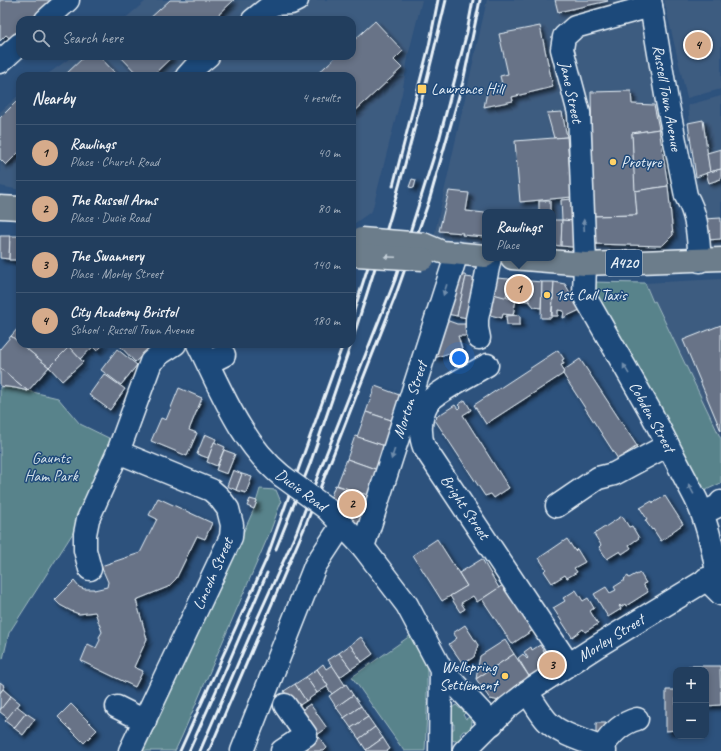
<!DOCTYPE html>
<html lang="en">
<head>
<meta charset="utf-8">
<style>
	:root { --surface:#223e5e; --page:#2e4967; --text:#f1f3f6; --muted:#a2aebc; --line:#3f5773; --accent:#d6ab8b }
	body { margin:0; font-family:Caveat,sans-serif; background:var(--page); color:var(--text) }
	.controls { position:absolute; right:12px; bottom:12px; display:grid; overflow:hidden; border-radius:8px; box-shadow:0 2px 6px #0003 }
	.controls button { width:36px; height:36px; display:grid; place-items:center; padding:0; border:0; border-bottom:1px solid var(--line); background:var(--surface); color:var(--text); font:20px sans-serif }
	.you { position:absolute; left:459px; top:358px; width:14px; height:14px; margin:-10px; border:3px solid #fff; border-radius:50%; background:#1a73e8; box-shadow:0 0 0 6px #1a73e833 }
	.badge { display:grid; place-items:center; width:26px; height:26px; border-radius:50%; background:var(--accent); color:#111; font-size:13px; font-weight:700 }
	.pin { position:absolute; translate:-50% -50%; border:2px solid #fff; box-shadow:0 1px 4px #0006 }
	.popup { position:absolute; left:482px; top:209px; width:74px; height:52px; box-sizing:border-box; display:grid; place-content:center; border-radius:8px; background:var(--surface); filter:drop-shadow(0 1px 3px #0005); font-size:13px; white-space:nowrap; color:var(--muted) }
	.popup b { font-size:15px; color:var(--text) }
	.popup::after { content:''; position:absolute; left:50%; top:100%; margin-left:-8px; border:8px solid transparent; border-top-color:var(--surface) }
	.list { margin:0; padding:0; list-style:none }
	h2 { display:flex; justify-content:space-between; align-items:center; height:52px; margin:0; padding:0 16px; font-size:17px }
	h2 small { font-size:13px; font-weight:400; color:var(--muted) }
	.list li { display:grid; grid-template-columns:26px 1fr auto; gap:12px; align-items:center; box-sizing:border-box; height:56px; padding:0 16px; border-top:1px solid var(--line) }
	.list b { display:block; font-size:15px; white-space:nowrap }
	.list p { margin:0; font-size:13px; white-space:nowrap; color:var(--muted) }
	.list em { font-size:13px; font-style:normal; color:var(--muted) }
	.icon { flex:none; width:22px; height:22px; fill:none; stroke:currentColor; stroke-width:2; stroke-linecap:round; stroke-linejoin:round }
	.map { position:relative; flex:none; width:721px; height:751px; overflow:hidden }
	.search { position:absolute; background:var(--surface); box-shadow:0 2px 6px #0003; left:16px; top:16px; width:340px; height:44px; display:flex; align-items:center; gap:10px; box-sizing:border-box; padding:0 14px; border-radius:12px; color:var(--muted); font-size:15px }
	.panel { position:absolute; background:var(--surface); box-shadow:0 2px 6px #0003; left:16px; top:72px; width:340px; height:276px; border-radius:12px }
	.map>svg:first-child { display:block }
</style>
</head>
<body>
<div class="map">
<svg width="721" height="751" viewBox="0 0 721 751">
	<defs>
		<filter id="shadow"><feDropShadow dx="3.5" dy="3.5" stdDeviation="2" flood-color="#0009"/></filter>
	</defs>
	<rect width="100%" height="100%" fill="#2d527d"/>
	<filter id="ink" filterUnits="userSpaceOnUse"><feTurbulence type="fractalNoise" baseFrequency=".025" numOctaves="2"/><feDisplacementMap in="SourceGraphic" scale="8" xChannelSelector="R" yChannelSelector="G"/><feConvolveMatrix kernelMatrix="1 2 1 2 8 2 1 2 1" color-interpolation-filters="sRGB"/></filter>
	<g filter="url(#ink)">
		<!-- built -->
		<g fill="#3e5c80">
			<path d="M147 0H422L409 52 402 93 372 211 352 225V76H45L73 56H352V20H123Z"/>
			<path d="M487 0H641L676 236 664 248 572 254 553 252V212H485V244L434 237Z"/>
			<path d="M664 0H721V89L687 98Z"/>
			<path d="M20 94V190L0 186V112Z"/>
			<path d="M721 96V250L703 251 688 105Z"/>
			<path d="M721 279V435H719L655 301 653 302 645 283Z"/>
		</g>
		<!-- green -->
		<g fill="#58838b" stroke="#a0bac2">
			<path d="M590 282 645 283 653 302 655 301 721 439V483L704 491Z"/>
			<path d="M0 387 16 388 58 398 80 424 119 443 94 500 9 633 3 659 0 657Z"/>
			<path d="M260 489 276 490 281 502 270 532 182 736 175 751H138L228 566 254 509Z"/>
			<path d="M414 633 427 669V711L425 751H404L352 677Z"/>
			<path d="M456 705 465 713 463 715 466 719 469 717 472 722 471 727 468 731H463L460 735 462 737 459 740 454 741 450 738V729H454V724H451C451 717 449 708 456 705Z"/>
		</g>
		<!-- building -->
		<g fill="#677387" stroke="#e8f1f8" filter="url(#shadow)">
			<path d="M0 0H55L34 20H20V34L13 41 6 35 0 41Z"/>
			<path d="M170 0H234L213 20H148Z"/>
			<path d="M555 0H607L608 1 558 12Z"/>
			<path d="M375 21 403 51 394 60 402 68 352 114V76H315L337 56H352V42Z"/>
			<path d="M540 26 553 87 512 97 513 101 484 107 488 87 502 84 500 76 508 74 499 34Z"/>
			<path d="M85 56H99L118 76H66L65 75Z"/>
			<path d="M120 56H173L152 76H139Z"/>
			<path d="M631 91 632 104 654 105 659 129 632 133 637 215 593 216 591 92Z"/>
			<path d="M17 101 20 104V151L6 165 0 159V118Z"/>
			<path d="M562 112 567 137 554 138 547 113Z"/>
			<path d="M703 120 710 172 696 177 688 123Z"/>
			<path d="M659 129 668 186 635 191 632 133Z"/>
			<path d="M567 137 572 197 520 202 515 141Z"/>
			<path d="M721 149V169L710 172 707 153Z"/>
			<path d="M721 169V179L709 183 706 173Z"/>
			<path d="M412 179 416 180 414 188 409 187Z"/>
			<path d="M668 186 673 235 662 246 592 244 593 216 637 215 635 191Z"/>
			<path d="M449 191 469 193 466 211 485 213V237L462 235 463 233 439 231Z"/>
			<path d="M573 199 574 221 562 220 561 200Z"/>
			<rect x="539" y="201" width="11" height="11"/>
			<path d="M721 218V239L708 240 704 219Z"/>
			<path d="M553 220H562L561 246 553 245Z"/>
			<path d="M562 220 574 221 575 245 572 247 561 246Z"/>
			<path d="M0 236H10L9 259 0 258Z"/>
			<path d="M10 236H20V260H9Z"/>
			<path d="M462 275H465L466 277 457 316 447 314Z"/>
			<path d="M466 277 473 278 475 280 467 318 457 316Z"/>
			<path d="M497 278 509 279 506 298 493 294 496 280Z"/>
			<path d="M509 279 530 281 529 301 516 300 506 298Z"/>
			<path d="M530 281 542 282 541 308 534 307 529 301Z"/>
			<path d="M542 282H554L551 318H541Z"/>
			<path d="M554 282 565 284 580 310 563 318 564 311 558 310V316H552Z"/>
			<path d="M493 294 516 300 513 315 503 314 502 318 490 315 492 308 490 307Z"/>
			<path d="M520 315V325H507L506 316Z"/>
			<path d="M446 320 457 324H467V336H458L462 349 434 358Z"/>
			<path d="M721 325V431L683 340Z"/>
			<path d="M20 326V343L11 336Z"/>
			<path d="M11 336 49 367 28 391 0 368V349Z"/>
			<path d="M21 344H104L97 351 93 347 80 359 69 347 49 367Z"/>
			<path d="M118 344H155L135 362Z"/>
			<path d="M69 347 83 362 62 381 49 367Z"/>
			<path d="M117 349 137 365 121 385 101 370Z"/>
			<path d="M558 350 564 359 562 360 564 364 561 365 564 370 563 374 486 424 474 405Z"/>
			<path d="M580 359 637 446 618 459 563 374 564 370Z"/>
			<path d="M0 368 28 391 15 388 0 386Z"/>
			<path d="M104 374 125 389 110 410 89 395Z"/>
			<path d="M375 386 402 396 394 421 366 412Z"/>
			<path d="M179 388 202 398 189 430 197 433 187 456 151 441 161 418 166 420Z"/>
			<path d="M465 400 471 410 463 415 509 488 494 498 491 494 485 496 435 420 437 418 436 417 455 405 458 409 460 407 458 405Z"/>
			<path d="M366 412 394 421 385 446 357 437Z"/>
			<path d="M205 434 216 439 208 458 197 454Z"/>
			<path d="M355 436 385 446 378 470 347 459Z"/>
			<path d="M214 442 225 447 217 466 207 462Z"/>
			<path d="M224 450 235 454 227 474 216 470Z"/>
			<path d="M347 459 378 470 369 496 337 485Z"/>
			<path d="M233 470 242 474 236 490 227 486Z"/>
			<path d="M242 474 252 477 246 493 236 490Z"/>
			<path d="M335 485 371 496 361 525 356 526 336 506 337 501 330 499Z"/>
			<path d="M665 496 683 524 672 532 673 533 661 541 653 529 652 530 645 520 647 519 640 508 652 501 653 503Z"/>
			<path d="M158 498 212 523 205 539 197 536 176 579 168 587 136 600 147 639 134 667 143 671 135 687 81 661 88 644 96 648 100 640 99 637 102 632 95 612 79 614 71 611 60 605 55 600 74 581 79 587 84 589H94V590L107 587 108 582 101 566 140 553 157 519 149 515Z"/>
			<path d="M250 499 257 501 254 509 247 506Z"/>
			<path d="M622 516 629 527 632 526 639 538 629 545 631 548 622 554 620 551 607 559 599 547 601 545 594 534Z"/>
			<path d="M437 539 467 586 442 601 413 555Z"/>
			<path d="M567 539 575 551 577 549 585 562 574 568 577 572 567 578 565 575 552 583 544 571 546 569 539 558Z"/>
			<path d="M482 559 499 588 477 602 473 596 461 603 465 609 460 612 450 596 467 586 459 573Z"/>
			<path d="M640 573 646 583 643 584 648 592 626 606 625 604 621 607 620 605 619 606 621 609 608 617 594 594 606 587 610 593 616 590 614 587 625 580 624 579 628 576 629 578 636 574V575Z"/>
			<path d="M503 585 533 630 512 644 482 599Z"/>
			<path d="M576 590 583 601 588 598 594 608 590 611 598 624 585 632 583 629 572 637 553 608 565 601 563 598Z"/>
			<path d="M465 625 478 645 474 657 463 664 449 644 457 638 453 633Z"/>
			<path d="M361 637 373 654 362 662 350 645Z"/>
			<path d="M505 640 514 654 476 679 480 656Z"/>
			<path d="M350 645 362 662 351 669 339 653Z"/>
			<path d="M540 645 552 665 532 681 518 658 523 654 527 659 528 658 524 652 531 647 532 650Z"/>
			<path d="M339 653 351 669 340 677 328 660Z"/>
			<path d="M514 654 532 681 500 701 490 699 476 679Z"/>
			<path d="M323 664 326 669 332 665 345 685 332 694 327 687 328 686 317 669Z"/>
			<path d="M688 666H720L721 705 706 706V670H688Z"/>
			<path d="M317 669 328 686 317 693 306 677Z"/>
			<path d="M306 677 317 693 306 701 295 684Z"/>
			<path d="M0 682 5 686 0 693Z"/>
			<path d="M295 684 306 701 295 708 284 691Z"/>
			<path d="M346 684 353 695 336 707 329 696Z"/>
			<path d="M3 689 11 696 0 710V693Z"/>
			<path d="M666 690H676V730L666 731Z"/>
			<path d="M353 695 361 706 344 718 336 707Z"/>
			<path d="M11 696 20 703 8 718 0 712V710Z"/>
			<path d="M71 704 97 730 84 743 58 717Z"/>
			<path d="M310 704 327 728 317 735 300 711Z"/>
			<path d="M17 706 26 713 14 728 5 721Z"/>
			<path d="M361 706 368 717 351 728 344 718Z"/>
			<path d="M26 713 35 719 23 735 14 728Z"/>
			<path d="M368 717 375 727 359 739 351 728Z"/>
			<path d="M596 723H607L608 735H596Z"/>
			<path d="M375 727 383 738 366 750 359 739Z"/>
			<path d="M319 737 327 748 324 751H301Z"/>
			<path d="M383 738 390 749 387 751H367L366 750Z"/>
		</g>
		<g fill="none" stroke-linecap="round" stroke-linejoin="round">
			<defs>
				<g id="minor">
					<path d="M650 0 667 101 686 196C698 216 698 238 700 261"/>
					<path d="M273 4 291 3 297 0"/>
					<path d="M651 6 575 27 564 37 562 49 579 113 585 264 584 295 649 409 696 499C707 522 713 548 717 573"/>
					<path d="M46 20 68 0"/>
					<path d="M253 20 273 4 274 0"/>
					<path d="M0 62 20 44"/>
					<path d="M187 76 196 66 208 56"/>
					<path d="M479 338 477 328V319L490 258"/>
					<path d="M198 344C221 390 241 443 282 476"/>
					<path d="M208 363 224 355"/>
					<path d="M487 365C474 373 434 393 427 404 420 417 419 434 424 447L569 665"/>
					<path d="M118 452 211 490 219 497 228 509 232 525 231 537 130 751"/>
					<path d="M557 506 598 478 614 474 668 445"/>
					<path d="M326 508 363 547 407 605 441 669 492 724"/>
					<path d="M703 513 718 506 721 502"/>
					<path d="M363 547 457 253"/>
					<path d="M90 569 85 550V534L88 519 118 452 151 362 161 353 175 344"/>
					<path d="M706 579 721 594"/>
					<path d="M527 692C534 702 539 712 547 721 559 734 585 741 602 748L605 751"/>
					<path d="M117 707 145 721"/>
					<path d="M602 748C610 735 622 723 637 719"/>
					<path d="M242 751 315 566 342 525"/>
					<path d="M282 751 306 735 285 705"/>
					<path d="M440 751 441 669"/>
					<path d="M464 751 507 708 534 687 599 645 721 571"/>
				</g>
				<g id="major">
					<path d="M0 207 20 208"/>
					<path d="M423 244 442 252 485 256"/>
					<path d="M512 258 585 264 721 259"/>
				</g>
			</defs>
			<!-- minor casing -->
			<use href="#minor" stroke="#e8f1f8" stroke-width="25"/>
			<!-- major casing -->
			<use href="#major" stroke="#e8f1f8" stroke-width="25"/>
			<!-- minor -->
			<use href="#minor" stroke="#1f4a7a" stroke-width="22"/>
			<!-- major -->
			<use href="#major" stroke="#6c7d8b" stroke-width="22"/>
			<!-- rail -->
			<g stroke="#e8f1f8" stroke-width="3">
				<path d="M393 186 429 46 438 0"/>
				<path d="M352 317 374 248"/>
				<path d="M352 341C365 299 379 257 391 215 411 144 429 72 446 0"/>
				<path d="M276 549 310 464 351 344"/>
				<path d="M180 751 266 560 343 344"/>
				<path d="M189 751 225 671 267 573"/>
				<path d="M200 751 254 626 297 531 325 457 395 280 439 140 467 32 473 0"/>
				<path d="M209 751 306 524 395 297 429 201 463 82 480 0"/>
			</g>
			<defs>
				<path id="minor-bridge" d="M282 476 326 508"/>
				<g id="major-bridge">
					<path d="M361 239 423 244"/>
					<path d="M356 255 423 259"/>
				</g>
			</defs>
			<!-- minor-bridge casing -->
			<use href="#minor-bridge" stroke="#e8f1f8" stroke-width="25" stroke-linecap="butt"/>
			<!-- major-bridge casing -->
			<use href="#major-bridge" stroke="#e8f1f8" stroke-width="25" stroke-linecap="butt"/>
			<!-- minor-bridge -->
			<use href="#minor-bridge" stroke="#1f4a7a" stroke-width="22"/>
			<!-- major-bridge -->
			<use href="#major-bridge" stroke="#6c7d8b" stroke-width="22"/>
		</g>
		<!-- one-way arrows -->
		<defs><path id="oneway-solid" d="M-6-.8H1V-3.2L6.5 0L1 3.2V.8H-6Z"/></defs>
		<g fill="#6f8dac">
			<use href="#oneway-solid" transform="translate(584 225) rotate(-93)"/>
			<use href="#oneway-solid" transform="translate(445 290) rotate(108)"/>
			<use href="#oneway-solid" transform="translate(626 369) rotate(-120)"/>
			<use href="#oneway-solid" transform="translate(393 454) rotate(108)"/>
			<use href="#oneway-solid" transform="translate(691 489) rotate(-118)"/>
		</g>
		<use fill="#c3ced7" href="#oneway-solid" transform="translate(390 257) rotate(-177)"/>
	</g>
	<!-- markers -->
	<g fill="#ffd166" stroke="#1f4a7a" stroke-width="1.5">
		<rect x="417" y="84" width="10" height="10" rx="2"/>
		<circle cx="613" cy="162" r="4"/>
		<circle cx="547" cy="295" r="4"/>
		<circle cx="505" cy="676" r="4"/>
	</g>
	<g text-anchor="middle" dominant-baseline="central" stroke-width="3" stroke-linejoin="round" paint-order="stroke">
		<!-- shield labels -->
		<rect fill="#1f4a7a" stroke="#acbfd2" stroke-width="1" x="606" y="250" width="36" height="26" rx="3"/>
		<g font-size="15" font-weight="bold" fill="#e8f1f8">
			<text x="624" y="263">A420</text>
		</g>
		<!-- poi labels -->
		<g font-size="16" fill="#e8f1f8" stroke="#1f4a7a" text-anchor="start">
			<text x="431" y="89">Lawrence Hill</text>
			<text x="621" y="162">Protyre</text>
			<text x="555" y="295">1st Call Taxis</text>
			<text x="497" y="667" text-anchor="end">Wellspring<tspan x="497" dy="18">Settlement</tspan></text>
		</g>
		<!-- street labels -->
		<g font-size="16" fill="#e8f1f8" stroke="#1f4a7a">
			<text transform="translate(571 92) rotate(78)">Jane Street</text>
			<text transform="translate(667 98) rotate(80)">Russell Town Avenue</text>
			<text transform="translate(410 400) rotate(-72)">Morton Street</text>
			<text transform="translate(652 417) rotate(61)">Cobden Street</text>
			<text transform="translate(301 490) rotate(37)">Ducie Road</text>
			<text transform="translate(465 507) rotate(56)">Bright Street</text>
			<text transform="translate(213 574) rotate(-66)">Lincoln Street</text>
			<text transform="translate(611 638) rotate(-32)">Morley Street</text>
		</g>
		<!-- park labels -->
		<g font-size="16" fill="#d2e0e8" stroke="#1f4a7a">
			<text x="51" y="458">Gaunts<tspan x="51" dy="18">Ham Park</tspan></text>
		</g>
	</g>
</svg>
<div class="controls">
<button>+</button>
<button>−</button>
</div>
<div class="you"></div>
<div class="pin badge" style="left:519px;top:289px">1</div>
<div class="popup"><b>Rawlings</b>Place</div>
<div class="pin badge" style="left:352px;top:504px">2</div>
<div class="pin badge" style="left:552px;top:665px">3</div>
<div class="pin badge" style="left:698px;top:45px">4</div>
<div class="search"><svg class="icon" aria-label="search" viewBox="0 0 24 24"><circle cx="10" cy="10" r="6"/><path d="M15 15l6 6"/></svg>Search here</div>
<section class="panel">
<h2>Nearby<small>4 results</small></h2>
<ul class="list">
<li><span class="badge">1</span><div><b>Rawlings</b><p>Place · Church Road</p></div><em>40 m</em></li>
<li><span class="badge">2</span><div><b>The Russell Arms</b><p>Place · Ducie Road</p></div><em>80 m</em></li>
<li><span class="badge">3</span><div><b>The Swannery</b><p>Place · Morley Street</p></div><em>140 m</em></li>
<li><span class="badge">4</span><div><b>City Academy Bristol</b><p>School · Russell Town Avenue</p></div><em>180 m</em></li>
</ul>
</section>
</div>
</body>
</html>
